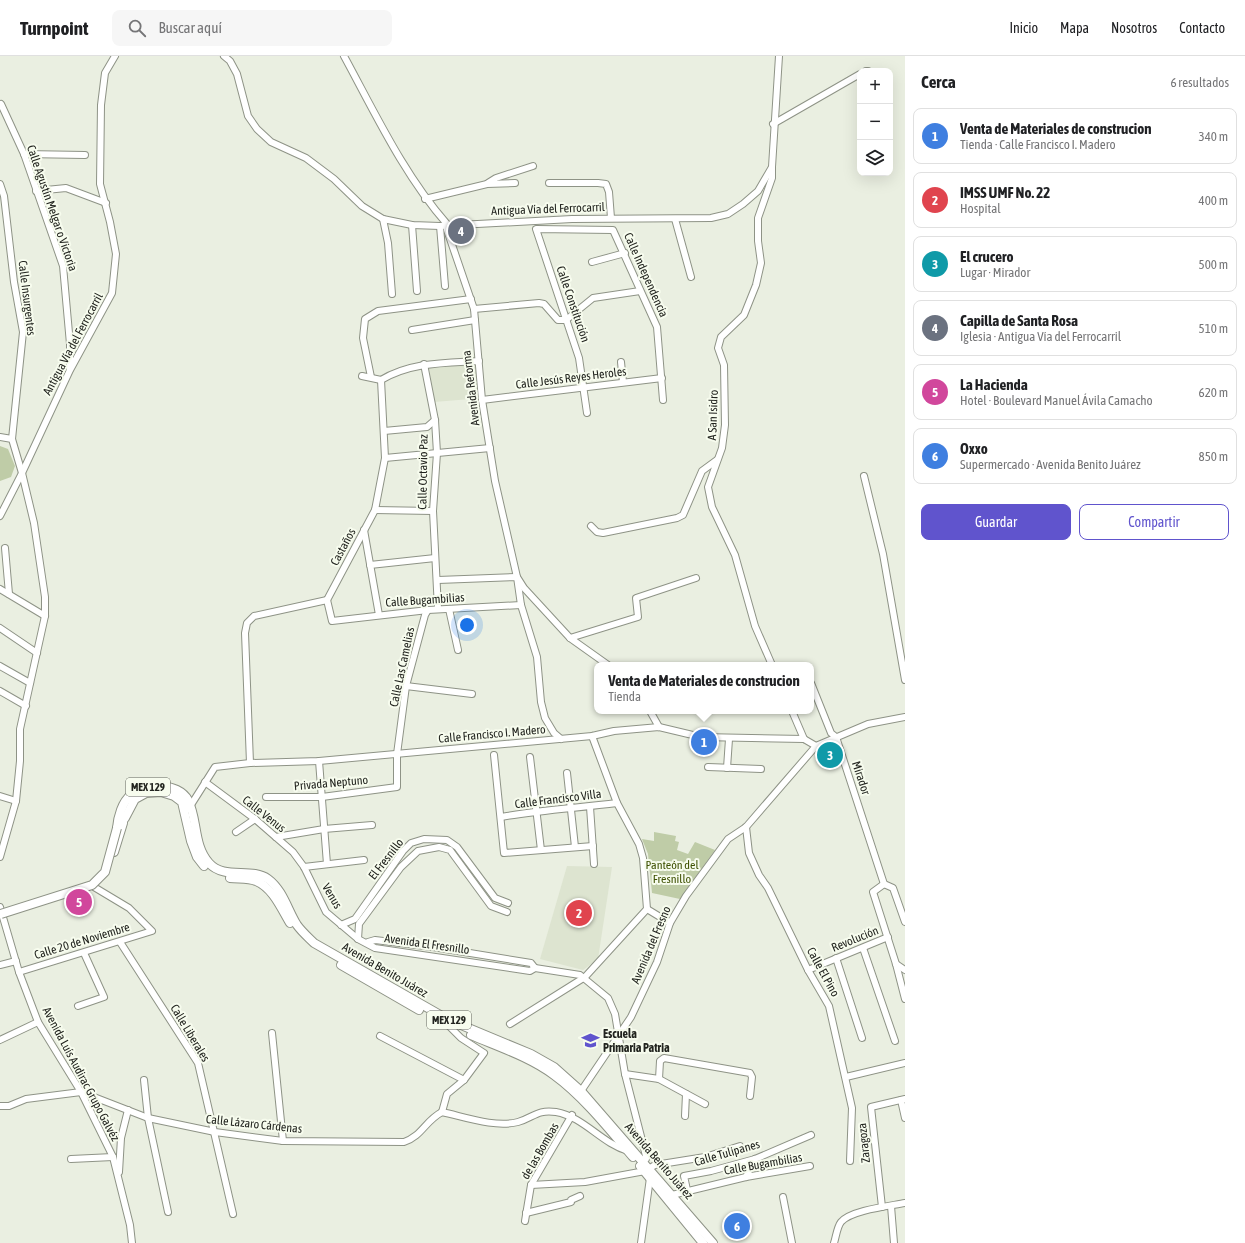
<!DOCTYPE html>
<html lang="es">
<head>
<meta charset="utf-8">
<style>
	:root { --surface:#fff; --page:#f6f6f6; --text:#202124; --muted:#757577; --line:#e0e0e0; --accent:#6054cd }
	body { margin:0; font-family:"Asap Condensed",sans-serif; background:var(--page); color:var(--text) }
	.controls { position:absolute; right:12px; top:12px; display:grid; overflow:hidden; border-radius:8px; box-shadow:0 4px 16px #0002 }
	.controls button { width:36px; height:36px; display:grid; place-items:center; padding:0; border:0; border-bottom:1px solid var(--line); background:var(--surface); color:var(--text); font:20px sans-serif }
	.you { position:absolute; left:467px; top:569px; width:14px; height:14px; margin:-10px; border:3px solid #fff; border-radius:50%; background:#1a73e8; box-shadow:0 0 0 6px #1a73e833 }
	.badge { display:grid; place-items:center; width:26px; height:26px; border-radius:50%; background:var(--accent); color:#fff; font-size:13px; font-weight:700 }
	.pin { position:absolute; translate:-50% -50%; border:2px solid #fff; box-shadow:0 1px 4px #0006 }
	.popup { position:absolute; left:594px; top:606px; width:220px; height:52px; box-sizing:border-box; display:grid; place-content:center; border-radius:8px; background:var(--surface); filter:drop-shadow(0 1px 3px #0005); font-size:13px; white-space:nowrap; color:var(--muted) }
	.popup b { font-size:15px; color:var(--text) }
	.popup::after { content:''; position:absolute; left:50%; top:100%; margin-left:-8px; border:8px solid transparent; border-top-color:var(--surface) }
	.list { margin:0; padding:0; list-style:none }
	h2 { display:flex; justify-content:space-between; align-items:center; height:52px; margin:0; padding:0 16px; font-size:17px }
	h2 small { font-size:13px; font-weight:400; color:var(--muted) }
	.list li { display:grid; grid-template-columns:26px 1fr auto; gap:12px; align-items:center; box-sizing:border-box; height:56px; margin:0 8px 8px; padding:0 8px; border:1px solid var(--line); border-radius:8px }
	.list b { display:block; font-size:15px; white-space:nowrap }
	.list p { margin:0; font-size:13px; white-space:nowrap; color:var(--muted) }
	.list em { font-size:13px; font-style:normal; color:var(--muted) }
	.actions { display:flex; gap:8px; padding:12px 16px }
	.actions a { flex:1; padding:9px 0; border:1px solid var(--accent); border-radius:8px; text-align:center; font-size:14px; color:var(--accent) }
	.actions .main { background:var(--accent); color:#fff }
	.icon { flex:none; width:22px; height:22px; fill:none; stroke:currentColor; stroke-width:2; stroke-linecap:round; stroke-linejoin:round }
	.map { position:relative; flex:none; width:905px; height:1187px; overflow:hidden }
	header { display:flex; align-items:center; gap:24px; box-sizing:border-box; height:56px; padding:0 20px; background:var(--surface); border-bottom:1px solid var(--line) }
	header strong { font-size:19px }
	nav { display:flex; gap:22px; margin-inline-start:auto; font-size:14px }
	.search { width:280px; height:36px; background:var(--page); display:flex; align-items:center; gap:10px; box-sizing:border-box; padding:0 14px; border-radius:8px; color:var(--muted); font-size:15px }
	main { display:flex }
	aside { flex:1; background:var(--surface) }
	.map>svg:first-child { display:block }
</style>
</head>
<body>
<header>
<strong>Turnpoint</strong>
<div class="search"><svg class="icon" aria-label="search" viewBox="0 0 24 24"><circle cx="10" cy="10" r="6"/><path d="M15 15l6 6"/></svg>Buscar aquí</div>
<nav><a>Inicio</a><a>Mapa</a><a>Nosotros</a><a>Contacto</a></nav>
</header>
<main>
<div class="map">
<svg width="905" height="1187" viewBox="0 0 905 1187">
	<rect width="100%" height="100%" fill="#eaefe1"/>
	<!-- built -->
	<g fill="#dde4d0">
		<path d="M479 308 483 342 434 346 429 312Z"/>
		<path d="M567 810 612 811 598 903 583 914 540 903Z"/>
	</g>
	<!-- green -->
	<g fill="#bfcca7">
		<path d="M0 390 8 393 15 410 11 421 0 425Z"/>
		<path d="M654 776 676 780 675 785 679 786 677 794 688 798 695 786 715 794 680 843 652 837 648 798 642 783 654 785Z"/>
	</g>
	<g fill="none" stroke-linecap="round" stroke-linejoin="round">
		<defs>
			<g id="minor">
				<path d="M224 0 230 5 237 18 248 60 257 73 271 86 306 102 334 123 362 150 383 163 412 169 440 170 572 163 711 162 728 158 743 148 758 135 772 111 779 0"/>
				<path d="M344 0C375 57 404 119 447 168V174L474 253 482 344 495 425 517 521 521 549 537 601 541 646 545 662 554 677 561 683"/>
				<path d="M866 15H868"/>
				<path d="M0 49 1 48 24 98 63 210 70 288V313"/>
				<path d="M773 68 860 18"/>
				<path d="M24 98 85 99"/>
				<path d="M488 127 496 122 533 110"/>
				<path d="M549 127H598L606 128 609 136 611 162"/>
				<path d="M0 128 4 140 14 226 23 276 12 383"/>
				<path d="M36 135 66 132 106 147"/>
				<path d="M425 143 487 128 515 127"/>
				<path d="M383 163 388 187 392 238"/>
				<path d="M675 163 691 221"/>
				<path d="M412 169 417 235"/>
				<path d="M440 170 445 230"/>
				<path d="M592 206 625 197"/>
				<path d="M474 253 539 247 544 248 558 264H566L593 242 640 235"/>
				<path d="M412 274 475 264"/>
				<path d="M621 306 623 326"/>
				<path d="M424 308 435 364 437 397 433 455 438 553"/>
				<path d="M362 320 381 324"/>
				<path d="M371 321 363 282 365 263 378 255 471 243"/>
				<path d="M381 324C411 306 445 307 479 305"/>
				<path d="M482 344 662 322"/>
				<path d="M587 357 579 302 536 173 613 174 657 271 663 344"/>
				<path d="M384 375 427 371 435 364"/>
				<path d="M0 381 12 383 22 417 34 467 45 541V560L20 673V705L16 745 0 801"/>
				<path d="M385 402 490 392"/>
				<path d="M864 420 883 498 905 624"/>
				<path d="M375 454 433 455"/>
				<path d="M0 460 22 417 70 314 112 237 116 198 110 166 100 128 101 49 105 17 115 0"/>
				<path d="M591 470 597 476 603 477 677 462 683 459 702 415 717 404"/>
				<path d="M364 474 379 559"/>
				<path d="M5 492 9 538"/>
				<path d="M370 509 435 502"/>
				<path d="M438 524 517 521 524 532 570 582 608 609"/>
				<path d="M0 533 45 560"/>
				<path d="M327 544 375 454 385 402 381 324"/>
				<path d="M327 544 332 565 428 554 521 549"/>
				<path d="M449 553 458 594"/>
				<path d="M0 572 37 597"/>
				<path d="M570 582 638 561 636 542 696 522"/>
				<path d="M772 609 755 570 735 499 712 451 708 431 722 392 725 369 724 309 718 292 721 281 744 259 756 229 761 207 758 185V162L772 122V112"/>
				<path d="M0 610 30 627"/>
				<path d="M811 627 831 677 836 681 884 828"/>
				<path d="M406 630 472 638"/>
				<path d="M0 635 26 650"/>
				<path d="M650 655 659 671"/>
				<path d="M792 655 804 683"/>
				<path d="M494 699 504 797 593 790"/>
				<path d="M530 701 541 794"/>
				<path d="M319 705 327 808"/>
				<path d="M250 707 245 577 247 567 254 560 327 544"/>
				<path d="M708 711 761 713"/>
				<path d="M727 712 729 683"/>
				<path d="M567 717 575 791"/>
				<path d="M205 726 255 763 293 796 304 811 326 856 358 883 375 892 530 915 535 912 580 919 608 942 615 958 625 1018 646 1100V1103L640 1109"/>
				<path d="M0 740 16 745"/>
				<path d="M266 741H322L397 731V698L406 630 425 559 428 554"/>
				<path d="M590 751 594 808"/>
				<path d="M189 752 215 711 250 707 319 705 592 680 614 675 659 671 701 681 804 683 816 690"/>
				<path d="M501 761C540 754 578 752 617 747"/>
				<path d="M746 771 749 797 759 819 768 832 808 914 829 950 852 1052 850 1105"/>
				<path d="M236 776 255 763"/>
				<path d="M276 781 324 773 372 769"/>
				<path d="M304 811 364 804"/>
				<path d="M884 828 873 836 896 908 905 943"/>
				<path d="M884 828 893 832 905 866"/>
				<path d="M0 851 19 916 38 966 81 1036 113 1101 130 1169 132 1187"/>
				<path d="M647 853 670 867"/>
				<path d="M341 869 355 863 403 795 411 787 424 783 447 784 457 791 495 842 508 847"/>
				<path d="M358 883 359 868 401 811 418 795 439 791 450 794 491 850 507 856"/>
				<path d="M120 886 198 1007 233 1158"/>
				<path d="M368 886 375 884 433 891 531 907 535 912"/>
				<path d="M863 892 895 985"/>
				<path d="M836 902 862 982"/>
				<path d="M896 908 905 914"/>
				<path d="M0 909 16 905"/>
				<path d="M808 914 888 881"/>
				<path d="M19 916 152 875 129 852 94 831"/>
				<path d="M78 950 104 941 84 897"/>
				<path d="M510 968 585 921 647 853 643 802 639 788 617 747 592 680"/>
				<path d="M272 977 283 1085"/>
				<path d="M380 980 464 1024"/>
				<path d="M0 984 38 966"/>
				<path d="M625 1018 659 1023 705 1048"/>
				<path d="M846 1021 905 1007"/>
				<path d="M659 1023 660 1005 664 1002 750 1017 752 1021 750 1040"/>
				<path d="M144 1024 148 1062 168 1156"/>
				<path d="M579 1038 631 961 657 906 670 867 686 840 728 783 746 771 816 690 868 668 905 661"/>
				<path d="M901 1044 905 1062"/>
				<path d="M0 1050H9L26 1043 81 1036 148 1062 215 1076 283 1085 404 1086C422 1080 425 1065 442 1056"/>
				<path d="M442 1056C465 1061 495 1072 518 1066 533 1062 537 1053 556 1056 584 1061 601 1087 628 1095"/>
				<path d="M442 1056 447 1038 464 1024 484 997 461 982 448 969"/>
				<path d="M685 1060 686 1038"/>
				<path d="M71 1103 113 1101"/>
				<path d="M119 1116 121 1082 128 1054"/>
				<path d="M746 1121 755 1103"/>
				<path d="M531 1129 585 1126 645 1115 655 1109 705 1101 740 1090"/>
				<path d="M687 1134 684 1120 711 1115 755 1103 811 1079"/>
				<path d="M672 1139 746 1121 810 1110"/>
				<path d="M783 1141 792 1187"/>
				<path d="M891 1150 894 1187"/>
				<path d="M882 1151 871 1051 905 1043"/>
				<path d="M526 1157 571 1146V1144L580 1140"/>
				<path d="M525 1165 531 1129 572 1059"/>
				<path d="M641 1187 650 1122"/>
				<path d="M834 1187C836 1181 837 1171 841 1166 851 1154 890 1150 905 1147"/>
			</g>
			<g id="major">
				<path d="M117 772C118 761 122 746 131 739 144 726 178 726 188 744 198 764 193 789 209 807 224 824 251 811 268 823 283 834 288 855 297 869 302 876 308 881 314 887L449 964 531 998 554 1011 582 1036 713 1187"/>
				<path d="M117 772 125 762 135 743 146 737 161 736 174 740 182 746 191 785 197 801 204 810"/>
				<path d="M114 796 123 767"/>
				<path d="M230 822C239 823 248 822 256 825 273 832 281 852 290 867"/>
				<path d="M341 909 419 954"/>
				<path d="M471 979C499 991 530 1001 554 1019 583 1040 610 1074 633 1101"/>
				<path d="M640 1110 703 1187"/>
			</g>
		</defs>
		<!-- minor casing -->
		<use href="#minor" stroke="#8e9386" stroke-width="8"/>
		<!-- major casing -->
		<use href="#major" stroke="#8e9386" stroke-width="10"/>
		<!-- minor -->
		<use href="#minor" stroke="#fff" stroke-width="6"/>
		<!-- major -->
		<use href="#major" stroke="#fff" stroke-width="8"/>
		<defs>
			<path id="major-bridge" d="M1 858 92 829 105 816 117 772"/>
		</defs>
		<!-- major-bridge casing -->
		<use href="#major-bridge" stroke="#8e9386" stroke-width="10" stroke-linecap="butt"/>
		<!-- major-bridge -->
		<use href="#major-bridge" stroke="#fff" stroke-width="8"/>
	</g>
	<!-- icons -->
	<defs>
		<symbol id="school-bare" viewBox="-9 -9 18 18"><path d="M0-5L7-2L0 1L-7-2ZM-4 1L0 2.5L4 1V4Q0 6-4 4Z" fill="#6054cd" stroke="#f7fcee" stroke-width="2.5" paint-order="stroke"/></symbol>
	</defs>
	<g fill-rule="evenodd">
		<use href="#school-bare" x="578" y="972" width="25" height="25"/>
	</g>
	<g text-anchor="middle" dominant-baseline="central" stroke-width="4" stroke-linejoin="round" paint-order="stroke">
		<!-- shield labels -->
		<g fill="#f7fcee" stroke="#62655d" stroke-width="1">
			<rect x="126" y="722" width="44" height="18" rx="3"/>
			<rect x="427" y="955" width="44" height="18" rx="3"/>
		</g>
		<g font-size="11" font-weight="bold" fill="#22241f">
			<text x="148" y="731">MEX 129</text>
			<text x="449" y="964">MEX 129</text>
		</g>
		<!-- street labels -->
		<g font-size="12" fill="#22241f" stroke="#f7fcee">
			<text transform="translate(52 152) rotate(71)">Calle Agustín Melgar o Victoria</text>
			<text transform="translate(548 153) rotate(-2)">Antigua Vía del Ferrocarril</text>
			<text transform="translate(646 219) rotate(66)">Calle Independencia</text>
			<text transform="translate(27 242) rotate(83)">Calle Insurgentes</text>
			<text transform="translate(573 248) rotate(71)">Calle Constitución</text>
			<text transform="translate(73 288) rotate(-62)">Antigua Vía del Ferrocarril</text>
			<text transform="translate(571 322) rotate(-7)">Calle Jesús Reyes Heroles</text>
			<text transform="translate(471 332) rotate(-97)">Avenida Reforma</text>
			<text transform="translate(713 359) rotate(-88)">A San Isidro</text>
			<text transform="translate(423 416) rotate(-89)">Calle Octavio Paz</text>
			<text transform="translate(343 491) rotate(-62)">Castaños</text>
			<text transform="translate(425 544) rotate(-4)">Calle Bugambilias</text>
			<text transform="translate(402 611) rotate(-78)">Calle Las Camelias</text>
			<text transform="translate(492 678) rotate(-5)">Calle Francisco I. Madero</text>
			<text transform="translate(861 722) rotate(72)">Mirador</text>
			<text transform="translate(331 727) rotate(-5)">Privada Neptuno</text>
			<text transform="translate(558 743) rotate(-7)">Calle Francisco Villa</text>
			<text transform="translate(264 758) rotate(38)">Calle Venus</text>
			<text transform="translate(386 803) rotate(-52)">El Fresnillo</text>
			<text transform="translate(332 840) rotate(59)">Venus</text>
			<text transform="translate(855 883) rotate(-22)">Revolución</text>
			<text transform="translate(82 885) rotate(-17)">Calle 20 de Noviembre</text>
			<text transform="translate(427 888) rotate(8)">Avenida El Fresnillo</text>
			<text transform="translate(651 889) rotate(-67)">Avenida del Fresno</text>
			<text transform="translate(385 914) rotate(30)">Avenida Benito Juárez</text>
			<text transform="translate(823 916) rotate(61)">Calle El Pino</text>
			<text transform="translate(190 977) rotate(59)">Calle Liberales</text>
			<text transform="translate(81 1018) rotate(62)">Avenida Luís Audirac Grupo Galvéz</text>
			<text transform="translate(254 1068) rotate(6)">Calle Lázaro Cárdenas</text>
			<text transform="translate(864 1087) rotate(-96)">Zaragoza</text>
			<text transform="translate(540 1095) rotate(-60)">de las Bombas</text>
			<text transform="translate(727 1097) rotate(-16)">Calle Tulipanes</text>
			<text transform="translate(659 1105) rotate(49)">Avenida Benito Juárez</text>
			<text transform="translate(763 1108) rotate(-10)">Calle Bugambilias</text>
		</g>
		<!-- park labels -->
		<g font-size="12" fill="#3e5102" stroke="#f7fcee">
			<text x="672" y="809">Panteón del<tspan x="672" dy="14">Fresnillo</tspan></text>
		</g>
		<!-- poi labels -->
		<g font-size="12" font-weight="bold" fill="#22241f" stroke="#f7fcee" text-anchor="start">
			<text x="603" y="978">Escuela<tspan x="603" dy="14">Primaria Patria</tspan></text>
		</g>
	</g>
</svg>
<div class="controls">
<button>+</button>
<button>−</button>
<button><svg class="icon" aria-label="layers" viewBox="0 0 24 24"><path d="M12 4l9 5-9 5-9-5zM3 14l9 5 9-5"/></svg></button>
</div>
<div class="you"></div>
<div class="pin badge" style="left:704px;top:686px;background:#3f7fe0">1</div>
<div class="popup"><b>Venta de Materiales de construcion</b>Tienda</div>
<div class="pin badge" style="left:579px;top:857px;background:#e0444e">2</div>
<div class="pin badge" style="left:830px;top:699px;background:#0f9aa8">3</div>
<div class="pin badge" style="left:461px;top:175px;background:#6b7280">4</div>
<div class="pin badge" style="left:79px;top:846px;background:#d1479c">5</div>
<div class="pin badge" style="left:737px;top:1170px;background:#3f7fe0">6</div>
</div>
<aside>
<h2>Cerca<small>6 resultados</small></h2>
<ul class="list">
<li><span class="badge" style="background:#3f7fe0">1</span><div><b>Venta de Materiales de construcion</b><p>Tienda · Calle Francisco I. Madero</p></div><em>340 m</em></li>
<li><span class="badge" style="background:#e0444e">2</span><div><b>IMSS UMF No. 22</b><p>Hospital</p></div><em>400 m</em></li>
<li><span class="badge" style="background:#0f9aa8">3</span><div><b>El crucero</b><p>Lugar · Mirador</p></div><em>500 m</em></li>
<li><span class="badge" style="background:#6b7280">4</span><div><b>Capilla de Santa Rosa</b><p>Iglesia · Antigua Vía del Ferrocarril</p></div><em>510 m</em></li>
<li><span class="badge" style="background:#d1479c">5</span><div><b>La Hacienda</b><p>Hotel · Boulevard Manuel Ávila Camacho</p></div><em>620 m</em></li>
<li><span class="badge" style="background:#3f7fe0">6</span><div><b>Oxxo</b><p>Supermercado · Avenida Benito Juárez</p></div><em>850 m</em></li>
</ul>
<div class="actions"><a class="main">Guardar</a><a>Compartir</a></div>
</aside>
</main>
</body>
</html>
